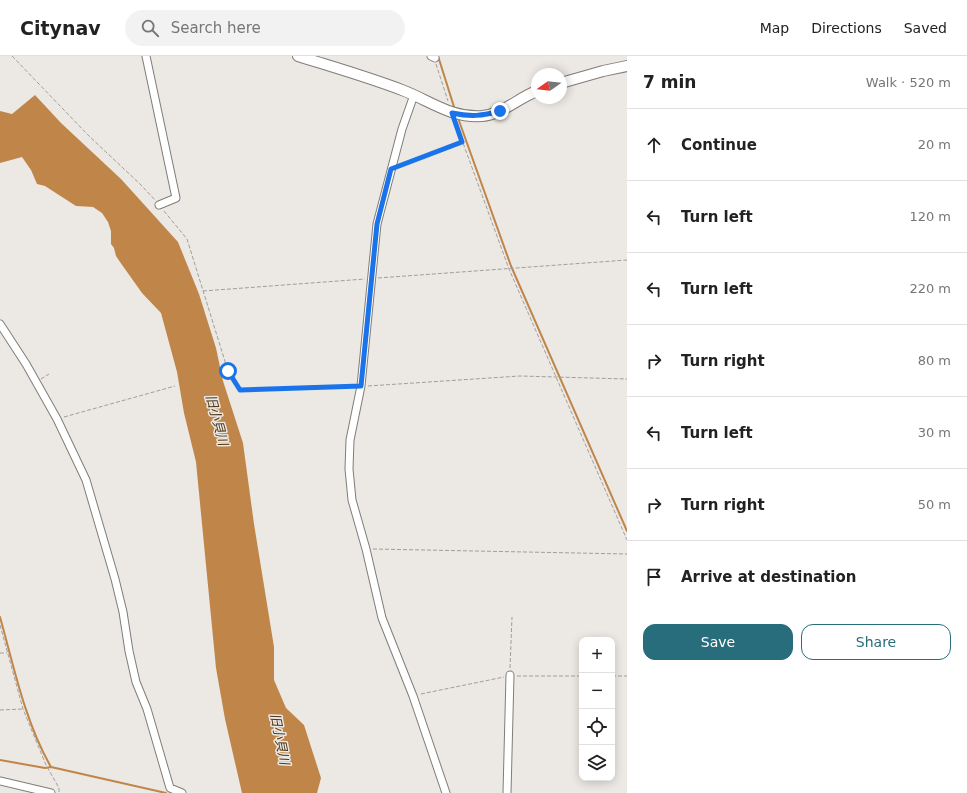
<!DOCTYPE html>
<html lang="en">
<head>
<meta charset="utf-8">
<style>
	:root { --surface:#fff; --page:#f2f2f2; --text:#222; --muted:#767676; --line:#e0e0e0; --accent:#276d7c }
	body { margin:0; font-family:"DejaVu Sans","Noto Sans JP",sans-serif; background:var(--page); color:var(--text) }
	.controls { position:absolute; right:12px; bottom:12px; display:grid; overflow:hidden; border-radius:8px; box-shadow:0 2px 10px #0003 }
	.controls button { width:36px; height:36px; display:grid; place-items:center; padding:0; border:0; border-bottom:1px solid var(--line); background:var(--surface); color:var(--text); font:20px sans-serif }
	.compass { position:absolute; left:531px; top:12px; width:36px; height:36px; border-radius:50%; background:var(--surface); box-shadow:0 2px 10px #0003; rotate:256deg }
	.stop { position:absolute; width:12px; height:12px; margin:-9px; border:3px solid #1a73e8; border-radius:50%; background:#fff }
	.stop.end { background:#1a73e8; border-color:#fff; box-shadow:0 1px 4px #0008 }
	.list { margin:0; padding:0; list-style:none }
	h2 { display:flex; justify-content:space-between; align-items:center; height:52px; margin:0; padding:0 16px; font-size:17px }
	h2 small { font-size:13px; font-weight:400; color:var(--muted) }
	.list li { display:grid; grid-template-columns:26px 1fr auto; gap:12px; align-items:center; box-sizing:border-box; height:72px; padding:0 16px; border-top:1px solid var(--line) }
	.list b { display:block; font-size:15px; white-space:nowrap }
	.list em { font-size:13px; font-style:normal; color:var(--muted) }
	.actions { display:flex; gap:8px; padding:12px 16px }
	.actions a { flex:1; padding:9px 0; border:1px solid var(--accent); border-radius:12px; text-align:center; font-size:14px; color:var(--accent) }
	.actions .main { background:var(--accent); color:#fff }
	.icon { flex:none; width:22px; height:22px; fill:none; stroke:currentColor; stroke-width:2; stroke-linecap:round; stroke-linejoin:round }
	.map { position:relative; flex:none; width:627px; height:737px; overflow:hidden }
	header { display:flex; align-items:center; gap:24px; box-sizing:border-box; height:56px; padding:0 20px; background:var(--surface); border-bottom:1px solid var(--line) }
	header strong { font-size:19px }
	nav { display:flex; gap:22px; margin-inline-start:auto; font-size:14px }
	.search { width:280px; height:36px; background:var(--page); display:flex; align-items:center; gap:10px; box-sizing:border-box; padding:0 14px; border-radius:22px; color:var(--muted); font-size:15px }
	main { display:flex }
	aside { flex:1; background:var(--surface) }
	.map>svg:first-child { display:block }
</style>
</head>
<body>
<header>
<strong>Citynav</strong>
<div class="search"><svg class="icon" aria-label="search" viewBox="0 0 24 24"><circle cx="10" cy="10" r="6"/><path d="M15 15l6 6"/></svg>Search here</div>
<nav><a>Map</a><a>Directions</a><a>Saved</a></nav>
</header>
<main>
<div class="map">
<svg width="627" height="737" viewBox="0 0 627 737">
	<rect width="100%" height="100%" fill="#ece8e4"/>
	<!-- water -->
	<path fill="#c08649" d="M35 39 61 67 121 123 178 186 199 238 216 292 223 325 243 387 254 468 274 591V624L286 652 304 669 321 722 317 737H242L225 663 216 612 196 406 184 357 177 316 161 257 142 237 120 206 116 200 114 192 111 188V175L108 166 102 157 93 151 76 150 45 130 37 128 31 114 22 101 0 107V55L12 58Z"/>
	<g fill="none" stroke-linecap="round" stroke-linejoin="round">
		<!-- stream -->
		<g stroke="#c08649" stroke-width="2">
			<path d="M438 0 455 54"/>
			<path d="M458 62 511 210 627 475"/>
			<path d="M0 561C14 611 25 666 51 711"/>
			<path d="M0 704 45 712 51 711 166 737"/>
		</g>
		<defs>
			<g id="street">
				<path d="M146 0 176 142 159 149"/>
				<path d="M431 0 435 2"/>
				<path d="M414 39 402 73 377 168 361 330 350 384 349 413 352 444 366 493 382 562 413 640 446 737"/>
				<path d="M0 268 26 308 57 363 86 424 115 523 123 556 129 595 136 626 147 653 170 732 182 737"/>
				<path d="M0 725 51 737"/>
				<path d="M507 737 510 619"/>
			</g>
			<g id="secondary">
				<path d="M298 0C333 11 368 21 402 34 431 45 450 62 482 60 503 58 518 42 537 35"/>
				<path d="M561 27 603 15 627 10"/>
			</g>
		</defs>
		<!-- street casing -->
		<use href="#street" stroke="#807d79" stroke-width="9"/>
		<!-- secondary casing -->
		<use href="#secondary" stroke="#807d79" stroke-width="12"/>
		<!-- path -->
		<g stroke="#a19e9b" stroke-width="1" stroke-dasharray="4 2" stroke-linecap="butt">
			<path d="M12 0 89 80 141 129 155 144"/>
			<path d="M436 8 448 45"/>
			<path d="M455 65 509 213 627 484"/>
			<path d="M399 110 462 87"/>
			<path d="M164 155 187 183 228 315 240 334 353 331"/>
			<path d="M378 222 627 204"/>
			<path d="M203 235 365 223"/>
			<path d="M41 323 49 318"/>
			<path d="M368 330 520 320 627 323"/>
			<path d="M64 361 175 330"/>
			<path d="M373 493 627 498"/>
			<path d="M0 569 23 653 46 709 59 732V737"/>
			<path d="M0 597H7"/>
			<path d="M510 612 512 561"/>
			<path d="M517 620H582"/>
			<path d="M612 620H627"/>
			<path d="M421 638 504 621"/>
			<path d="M0 654 23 653"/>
		</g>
		<!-- street -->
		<use href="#street" stroke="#fff" stroke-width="7"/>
		<!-- secondary -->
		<use href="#secondary" stroke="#fff" stroke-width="10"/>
	</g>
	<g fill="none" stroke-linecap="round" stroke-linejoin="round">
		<!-- route -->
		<path stroke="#1a73e8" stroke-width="5" d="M228 315 240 334 361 330 377 168 391 113 462 86 452 57C471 61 482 60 500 55"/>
	</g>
	<g text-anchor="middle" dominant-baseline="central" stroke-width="3" stroke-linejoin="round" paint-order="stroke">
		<!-- water labels -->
		<g font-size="13" font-style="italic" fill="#4b3217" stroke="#ece8e4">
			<text transform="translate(217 364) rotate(75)">旧小貝川</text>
			<text transform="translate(280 683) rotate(79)">旧小貝川</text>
		</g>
	</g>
</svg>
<div class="controls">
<button>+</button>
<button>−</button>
<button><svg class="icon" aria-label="locate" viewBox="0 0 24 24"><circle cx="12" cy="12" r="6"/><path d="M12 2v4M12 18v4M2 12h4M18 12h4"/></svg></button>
<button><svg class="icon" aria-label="layers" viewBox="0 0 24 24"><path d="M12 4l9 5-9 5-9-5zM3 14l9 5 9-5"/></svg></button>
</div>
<svg class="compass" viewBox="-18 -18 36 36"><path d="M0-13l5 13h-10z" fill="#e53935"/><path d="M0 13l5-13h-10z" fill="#767676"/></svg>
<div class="stop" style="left:228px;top:315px"></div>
<div class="stop end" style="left:500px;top:55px"></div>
</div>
<aside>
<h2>7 min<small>Walk · 520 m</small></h2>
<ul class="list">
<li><svg class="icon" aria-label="ahead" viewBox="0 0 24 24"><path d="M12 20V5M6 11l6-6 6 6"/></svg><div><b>Continue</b></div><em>20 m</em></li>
<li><svg class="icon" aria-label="left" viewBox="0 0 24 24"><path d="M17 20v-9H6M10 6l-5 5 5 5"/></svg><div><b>Turn left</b></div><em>120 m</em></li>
<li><svg class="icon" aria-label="left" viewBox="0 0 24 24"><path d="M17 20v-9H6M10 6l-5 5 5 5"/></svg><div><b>Turn left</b></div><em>220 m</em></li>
<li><svg class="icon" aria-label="right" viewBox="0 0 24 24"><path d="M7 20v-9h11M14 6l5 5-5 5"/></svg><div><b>Turn right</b></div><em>80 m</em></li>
<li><svg class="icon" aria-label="left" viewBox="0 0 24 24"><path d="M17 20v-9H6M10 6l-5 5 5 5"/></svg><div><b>Turn left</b></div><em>30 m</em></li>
<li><svg class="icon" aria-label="right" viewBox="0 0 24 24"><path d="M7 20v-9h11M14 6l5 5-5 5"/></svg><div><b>Turn right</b></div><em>50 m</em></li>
<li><svg class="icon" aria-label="arrive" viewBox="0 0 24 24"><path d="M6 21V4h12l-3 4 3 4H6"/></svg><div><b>Arrive at destination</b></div></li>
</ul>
<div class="actions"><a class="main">Save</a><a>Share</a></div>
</aside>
</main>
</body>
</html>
